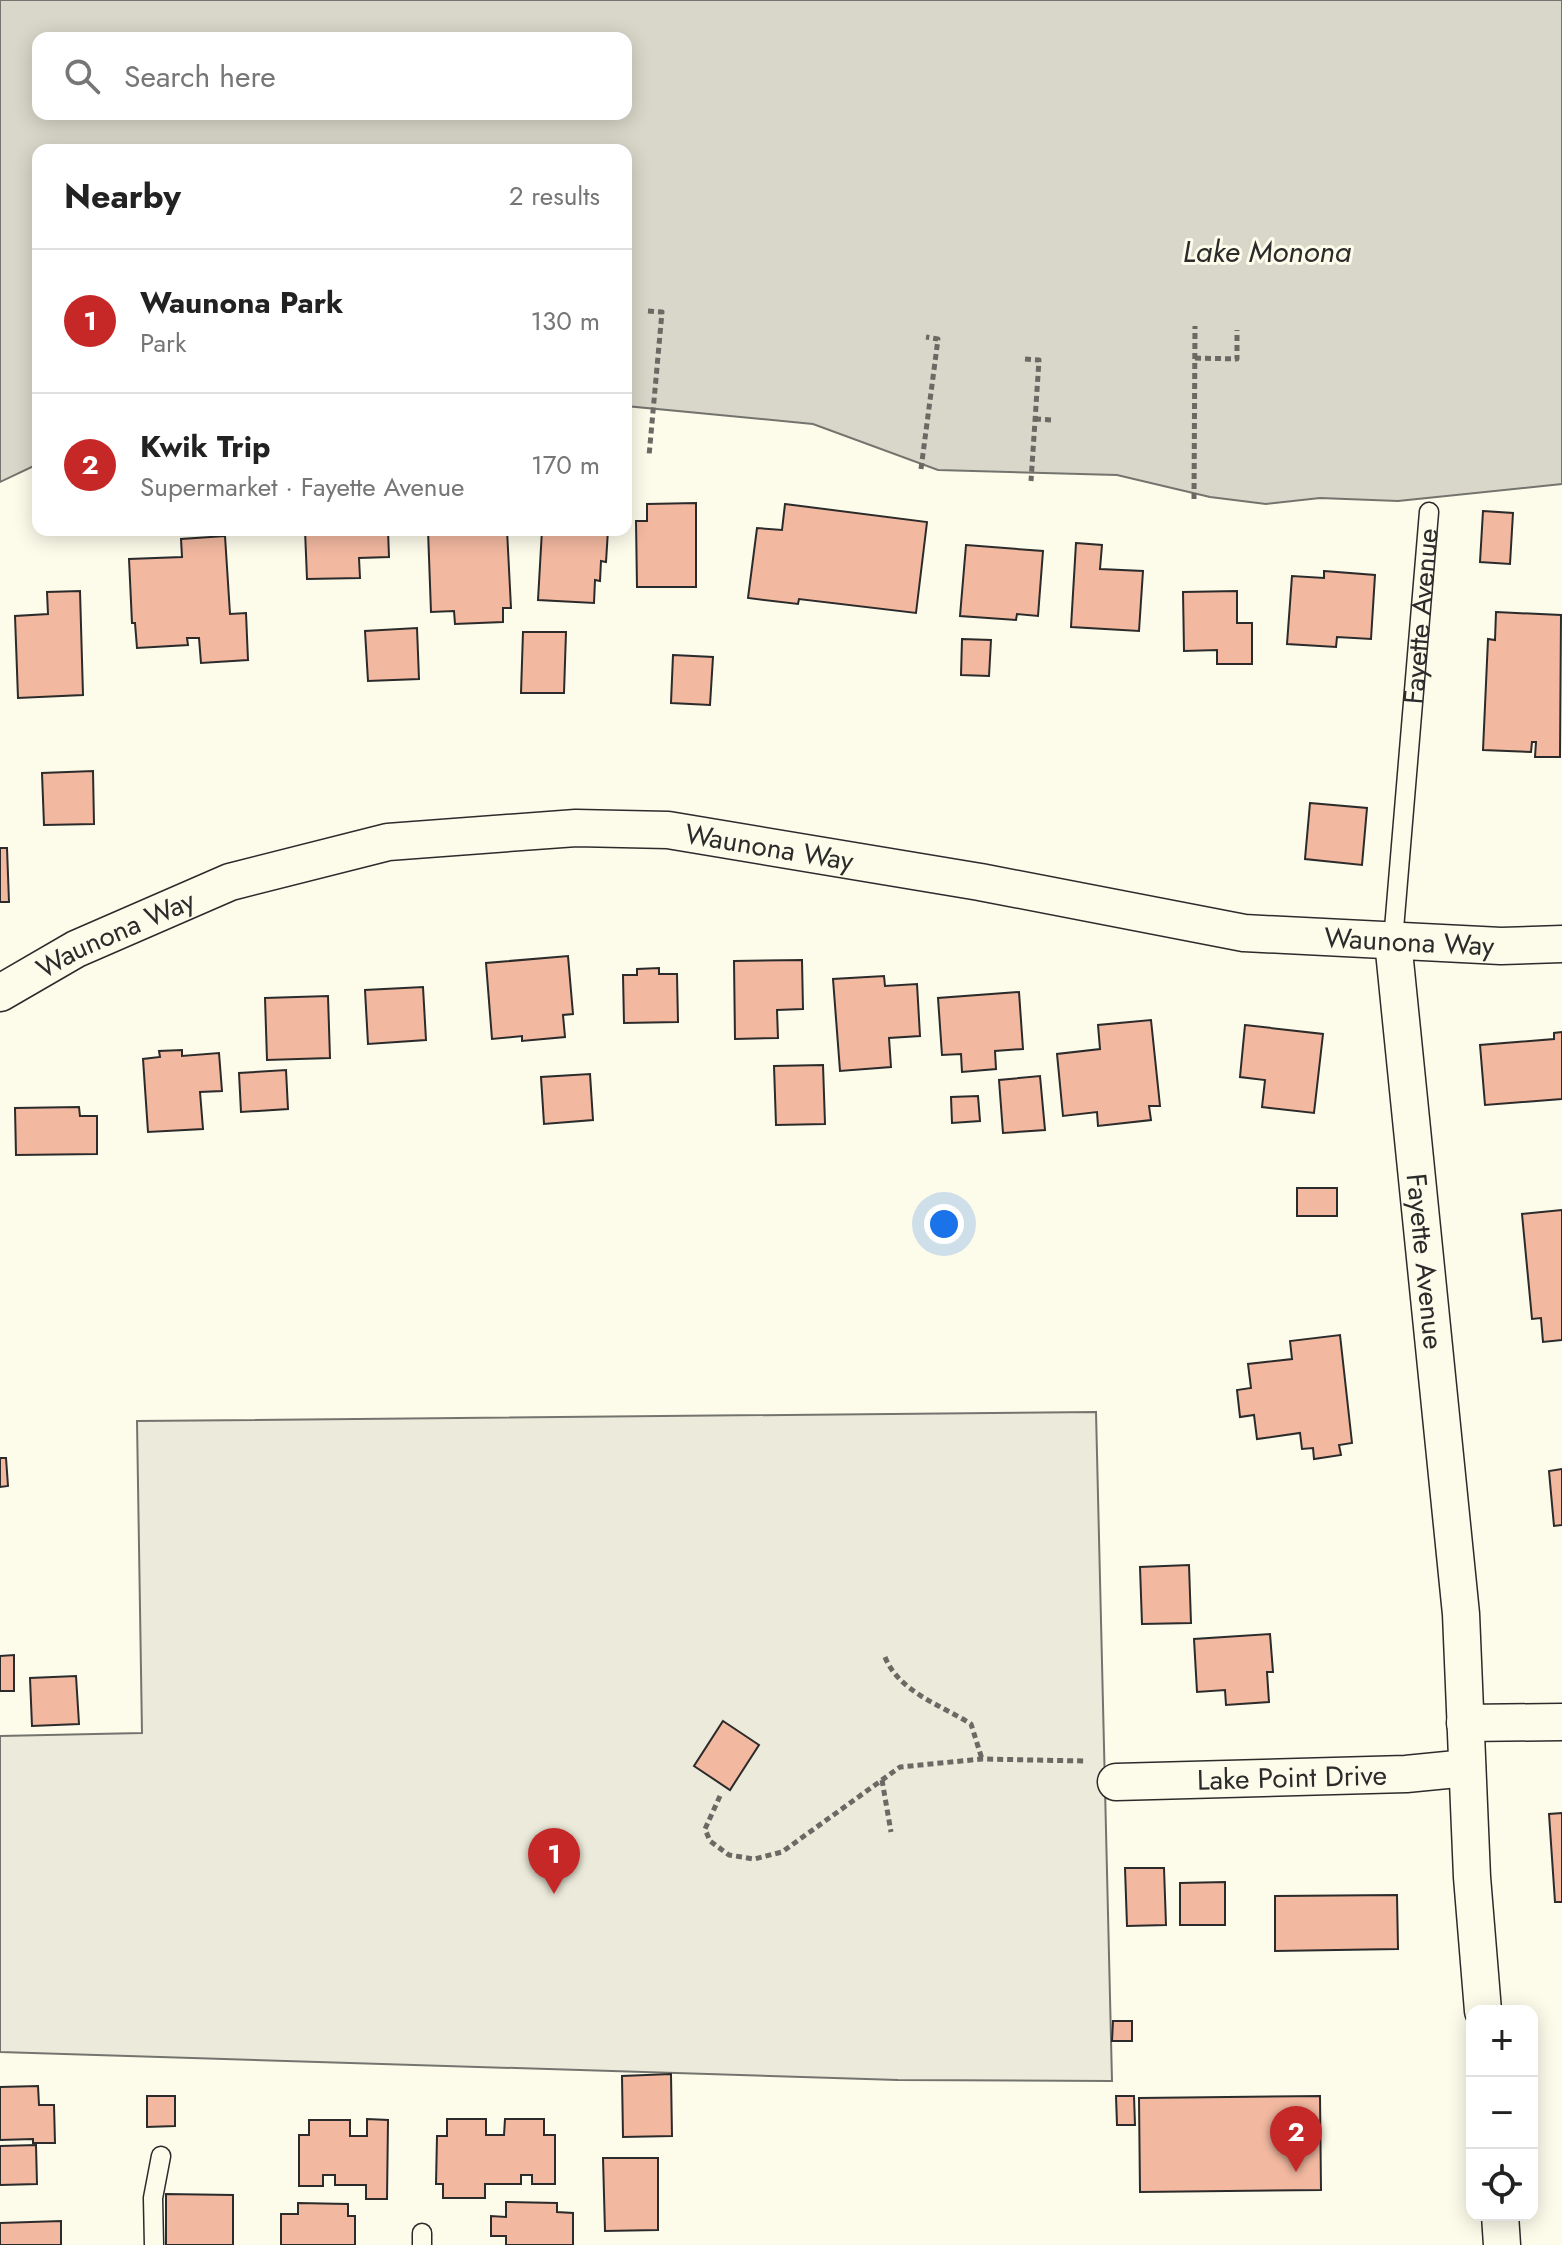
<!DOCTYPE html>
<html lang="en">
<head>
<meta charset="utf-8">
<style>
	:root { --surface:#fff; --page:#f2f2f2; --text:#222; --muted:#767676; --line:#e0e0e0; --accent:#c62828 }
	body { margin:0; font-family:Jost,sans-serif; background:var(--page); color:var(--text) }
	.controls { position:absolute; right:24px; bottom:24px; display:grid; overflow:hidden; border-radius:16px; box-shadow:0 4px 20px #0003 }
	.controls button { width:72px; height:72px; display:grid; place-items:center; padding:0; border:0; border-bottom:2px solid var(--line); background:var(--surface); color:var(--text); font:40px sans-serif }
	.you { position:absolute; left:944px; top:1224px; width:28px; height:28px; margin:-20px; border:6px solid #fff; border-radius:50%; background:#1a73e8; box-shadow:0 0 0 12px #1a73e833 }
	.badge { display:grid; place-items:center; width:52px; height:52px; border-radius:50%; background:var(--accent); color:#fff; font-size:26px; font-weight:700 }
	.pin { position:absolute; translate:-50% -66px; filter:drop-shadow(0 2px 4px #0008) }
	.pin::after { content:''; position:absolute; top:42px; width:28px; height:24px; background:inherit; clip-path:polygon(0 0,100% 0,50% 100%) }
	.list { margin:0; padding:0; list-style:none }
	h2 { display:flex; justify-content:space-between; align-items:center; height:104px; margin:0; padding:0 32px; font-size:34px }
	h2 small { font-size:26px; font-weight:400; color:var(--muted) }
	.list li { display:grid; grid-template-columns:52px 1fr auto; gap:24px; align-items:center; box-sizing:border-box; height:144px; padding:0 32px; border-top:2px solid var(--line) }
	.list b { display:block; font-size:30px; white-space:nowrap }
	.list p { margin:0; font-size:26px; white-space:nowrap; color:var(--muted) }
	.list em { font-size:26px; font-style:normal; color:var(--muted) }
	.icon { flex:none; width:44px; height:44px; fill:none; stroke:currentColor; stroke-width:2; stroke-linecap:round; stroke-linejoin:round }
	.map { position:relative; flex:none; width:1562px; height:2245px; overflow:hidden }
	.search { position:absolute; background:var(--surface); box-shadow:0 4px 20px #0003; left:32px; top:32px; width:600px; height:88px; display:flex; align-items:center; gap:20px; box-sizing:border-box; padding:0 28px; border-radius:16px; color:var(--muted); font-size:30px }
	.panel { position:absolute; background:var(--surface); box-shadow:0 4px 20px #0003; left:32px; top:144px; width:600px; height:392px; border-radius:16px }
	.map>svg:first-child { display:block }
</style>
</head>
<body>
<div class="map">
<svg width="1562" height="2245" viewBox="0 0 1562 2245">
	<rect width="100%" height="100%" fill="#fdfbea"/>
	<!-- green -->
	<path fill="#ecebdb" stroke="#74746e" stroke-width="2" d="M1096 1412 1112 2081 898 2080 0 2052V1736L142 1733 137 1421Z"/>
	<!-- water -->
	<path fill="#d8d7c9" stroke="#74746e" stroke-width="2" fill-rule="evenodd" d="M0 0H1562V484L1398 501 1320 498 1266 504 1210 497 1117 475 938 470 813 424 626 406V150H38V464L0 482ZM38 38H626V114H38Z"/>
	<!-- building -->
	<g fill="#f2b8a0" stroke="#2b2b2b" stroke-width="2">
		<path d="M696 503V587H637L636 521H647V504Z"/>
		<path d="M785 504 927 522 916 613 799 599 798 604 748 598 757 528 782 530Z"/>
		<path d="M1483 511 1513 513 1510 564 1480 562Z"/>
		<path d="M305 530H388L389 557 359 558 360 578 307 579Z"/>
		<path d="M428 530H507L511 608H503V622L455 624 454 611 431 612Z"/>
		<path d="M542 530H608L606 562 601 561 600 581 595 580 594 603 538 600Z"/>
		<path d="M225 536 230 614 246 613 248 660 201 663 199 638H187L188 645 137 648 135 623H132L129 559 182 557 181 539Z"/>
		<path d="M1076 543 1102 545 1100 569 1143 571 1139 631 1071 627Z"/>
		<path d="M966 545 1043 551 1038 616 1017 614 1016 620 960 616Z"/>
		<path d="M1324 571 1375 575 1371 639 1337 637 1336 647 1287 644 1292 576 1324 578Z"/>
		<path d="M80 591 83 695 18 698 15 616 48 614 47 592Z"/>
		<path d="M1237 591V623H1252V664H1217V650L1184 651 1183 592Z"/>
		<path d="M1496 612 1561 615 1560 757H1535L1536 742H1532L1531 752 1483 750 1488 639 1495 640Z"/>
		<path d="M417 628 419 679 368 681 365 631Z"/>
		<path d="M523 632H566L564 693H521Z"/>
		<path d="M962 639 991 640 989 676 961 675Z"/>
		<path d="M673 655 713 657 710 705 671 703Z"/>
		<path d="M93 771 94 824 44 825 42 773Z"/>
		<path d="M1310 803 1367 808 1362 865 1305 859Z"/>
		<path d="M0 848H7L9 902H0Z"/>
		<path d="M568 956 573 1014 563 1015 565 1037 522 1041V1036L492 1039 486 963Z"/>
		<path d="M802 960 803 1009 777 1010 778 1038 735 1039 734 961Z"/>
		<path d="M659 968V974H677L678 1022 624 1023 623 975H637V969Z"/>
		<path d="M884 976 885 986 917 984 920 1036 889 1038 891 1067 840 1071 833 979Z"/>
		<path d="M423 987 426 1040 368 1044 365 990Z"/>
		<path d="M1019 992 1023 1049 995 1051 996 1069 962 1072 961 1054 942 1055 938 998Z"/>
		<path d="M328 996 330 1058 267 1060 265 998Z"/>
		<path d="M1151 1020 1160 1106H1149L1151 1120 1098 1126 1097 1112 1063 1116 1057 1054 1100 1049 1098 1025Z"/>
		<path d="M1245 1025 1323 1034 1314 1113 1262 1107 1265 1080 1240 1077Z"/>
		<path d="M1562 1032V1099L1485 1105 1480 1045 1554 1039V1033Z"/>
		<path d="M182 1050V1056L219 1053 222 1091 200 1092 203 1129 148 1132 143 1059 160 1057 159 1051Z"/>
		<path d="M823 1065 825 1124 776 1125 774 1066Z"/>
		<path d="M286 1070 288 1109 241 1112 239 1073Z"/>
		<path d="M590 1074 593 1120 544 1124 541 1077Z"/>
		<path d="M1040 1076 1045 1130 1003 1133 999 1080Z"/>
		<path d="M978 1096 980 1121 952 1123 951 1097Z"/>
		<path d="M79 1107 80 1116H97V1154L16 1155 15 1108Z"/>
		<rect x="1297" y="1188" width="40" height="28"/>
		<path d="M1562 1210V1340L1543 1342 1541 1318 1532 1319 1522 1214Z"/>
		<path d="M1340 1335 1352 1443 1339 1445 1341 1455 1314 1459 1313 1448 1302 1449 1300 1433 1257 1439 1254 1415 1240 1417 1237 1390 1251 1388 1248 1364 1292 1359 1290 1341Z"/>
		<path d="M0 1458H6L8 1486 0 1487Z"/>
		<path d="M1562 1469V1525L1554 1526 1549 1471Z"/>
		<path d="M1189 1565 1191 1623 1142 1624 1140 1567Z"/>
		<path d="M1270 1634 1273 1672H1267L1269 1702 1226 1705 1225 1690 1197 1692 1194 1639Z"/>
		<path d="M14 1655V1691H0V1656Z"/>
		<path d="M76 1676 79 1724 32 1726 30 1678Z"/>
		<path d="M723 1721 759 1745 730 1790 694 1766Z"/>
		<path d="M1562 1813V1902H1555L1549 1814Z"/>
		<path d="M1125 1868H1164L1166 1925 1127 1926Z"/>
		<path d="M1225 1882V1925H1180V1883Z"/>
		<path d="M1397 1895 1398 1949 1275 1951V1896Z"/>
		<path d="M1113 2021H1132V2041H1112Z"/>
		<path d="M671 2074 672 2136 623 2137 622 2076Z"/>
		<path d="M38 2086 39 2105H54L55 2143H33V2139L0 2140V2087Z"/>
		<path d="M147 2096H175V2126L147 2127Z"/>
		<path d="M1116 2096H1134L1135 2125H1117Z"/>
		<path d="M1320 2096 1321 2190 1140 2192 1139 2098Z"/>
		<path d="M367 2119 388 2120 387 2199H366V2185H335V2175H323V2186H299V2135H309V2120H350V2136H367Z"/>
		<path d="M447 2119H486V2135H504L505 2119H544V2135H555V2184H532V2175H521V2184H485V2198H443V2184H436L437 2136H447Z"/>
		<path d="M36 2145 37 2184 0 2185V2146Z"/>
		<path d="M603 2158H658V2230L605 2231Z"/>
		<path d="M166 2194 233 2195V2245H166Z"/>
		<path d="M506 2202 557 2203V2212L573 2213V2245H506V2236H491V2216L506 2217Z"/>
		<path d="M298 2203 348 2204V2216H355V2245H281V2214H298Z"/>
		<path d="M61 2221V2245H0V2223Z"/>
	</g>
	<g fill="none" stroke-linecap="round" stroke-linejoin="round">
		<defs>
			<g id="service">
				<path id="s1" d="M1393 941 1429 512"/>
				<path d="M154 2245 153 2198 161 2156"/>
				<path d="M422 2245V2233"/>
			</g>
			<g id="minor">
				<path id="s2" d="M1393 941 1461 1614 1472 1877 1483 2011"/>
				<path id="s3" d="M0 993 76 949 230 882 388 842 576 828 668 830 980 882 1244 933 1501 946 1562 944"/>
				<path d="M1465 1723 1562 1722"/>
				<path id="s4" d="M1116 1782 1406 1774 1467 1768"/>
				<path d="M1500 2215 1502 2245"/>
			</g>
		</defs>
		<!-- service casing -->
		<use href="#service" stroke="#2b2b2b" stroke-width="21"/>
		<!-- minor casing -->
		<use href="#minor" stroke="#2b2b2b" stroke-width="39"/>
		<!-- path -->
		<g stroke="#6a6964" stroke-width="5" stroke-dasharray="6 4" stroke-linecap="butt">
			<path d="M648 311 662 312 649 456"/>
			<path d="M1195 358 1237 359V330"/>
			<path d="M1025 359 1039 360 1031 481"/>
			<path d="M1035 419 1053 420"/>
			<path d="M921 469 938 339 926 337"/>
			<path d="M1194 499 1195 326"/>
			<path d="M885 1657C899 1692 941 1705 971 1724L982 1759"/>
			<path d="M882 1780 891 1832"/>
			<path d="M720 1796 705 1829 710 1841 729 1855 754 1859 782 1852 900 1767 982 1759 1085 1761"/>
		</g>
		<!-- service -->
		<use href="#service" stroke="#fdfbea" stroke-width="18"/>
		<!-- minor -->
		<use href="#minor" stroke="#fdfbea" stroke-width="36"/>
	</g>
	<g text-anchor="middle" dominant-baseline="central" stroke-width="6" stroke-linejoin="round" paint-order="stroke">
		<!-- street labels -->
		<g font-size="28" fill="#2b2b2b" stroke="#fdfbea">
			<text stroke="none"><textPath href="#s1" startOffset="326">Fayette Avenue</textPath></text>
			<text stroke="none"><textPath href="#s3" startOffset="802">Waunona Way</textPath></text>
			<text stroke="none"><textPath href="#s3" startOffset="130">Waunona Way</textPath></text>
			<text stroke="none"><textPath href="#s3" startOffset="1450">Waunona Way</textPath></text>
			<text stroke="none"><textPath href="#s2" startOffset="322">Fayette Avenue</textPath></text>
			<text stroke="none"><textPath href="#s4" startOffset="176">Lake Point Drive</textPath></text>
		</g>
		<!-- water labels -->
		<g font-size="30" font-style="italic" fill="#2b2b2b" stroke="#fdfbea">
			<text x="1267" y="251">Lake Monona</text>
		</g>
	</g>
</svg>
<div class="controls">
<button>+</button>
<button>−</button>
<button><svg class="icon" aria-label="locate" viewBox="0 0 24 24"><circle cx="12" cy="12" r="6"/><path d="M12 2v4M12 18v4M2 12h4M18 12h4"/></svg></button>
</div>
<div class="you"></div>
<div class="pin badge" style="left:554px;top:1894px">1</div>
<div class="pin badge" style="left:1296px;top:2172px">2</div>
<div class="search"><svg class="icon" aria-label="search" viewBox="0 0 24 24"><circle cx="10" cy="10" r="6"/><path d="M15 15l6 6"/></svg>Search here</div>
<section class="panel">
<h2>Nearby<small>2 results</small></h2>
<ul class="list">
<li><span class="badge">1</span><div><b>Waunona Park</b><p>Park</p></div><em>130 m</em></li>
<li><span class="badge">2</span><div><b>Kwik Trip</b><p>Supermarket · Fayette Avenue</p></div><em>170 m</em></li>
</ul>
</section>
</div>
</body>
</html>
